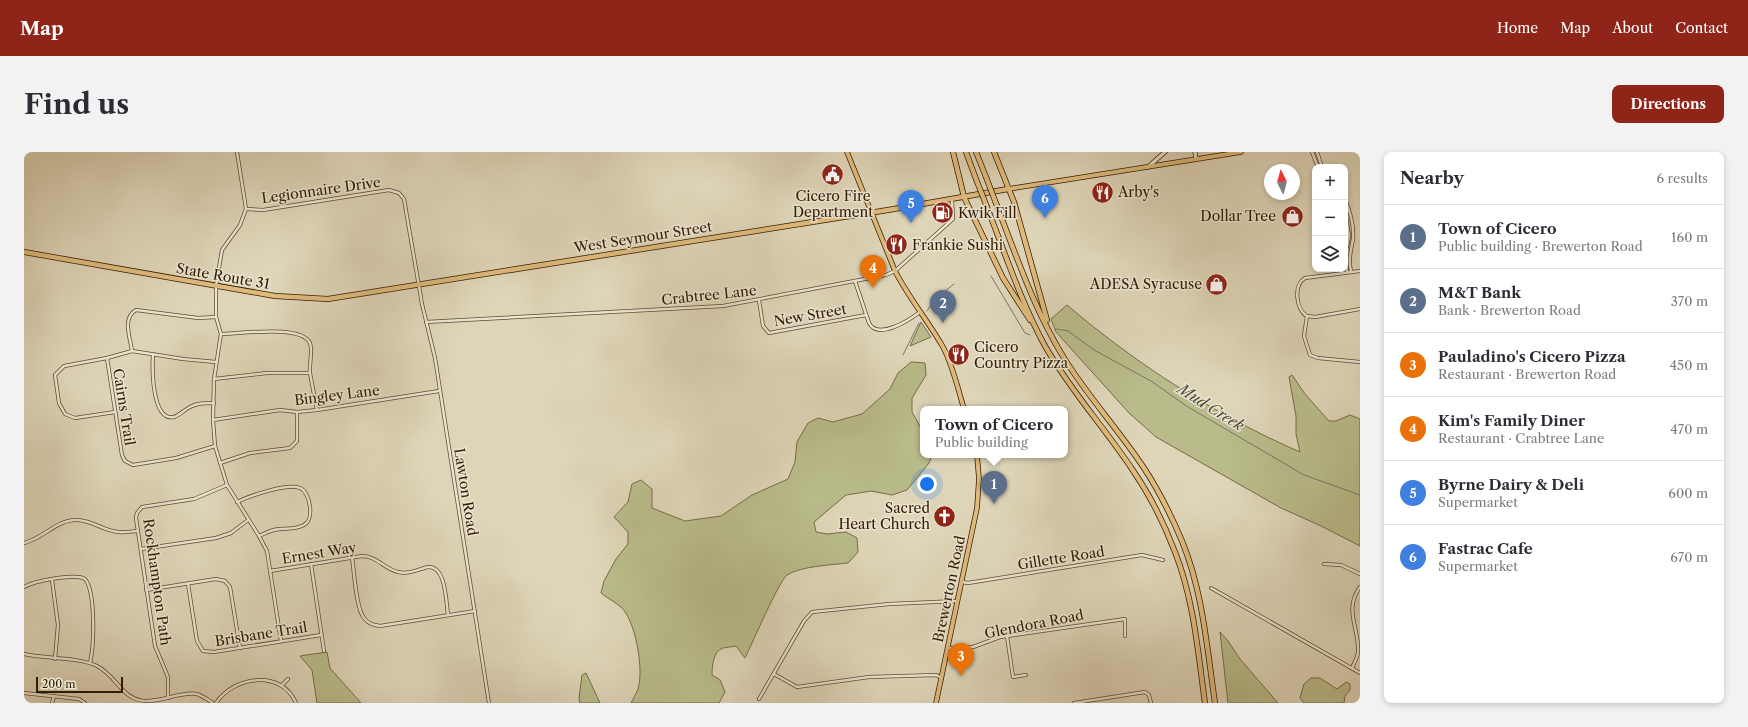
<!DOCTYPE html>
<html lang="en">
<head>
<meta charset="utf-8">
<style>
	:root { --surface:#fff; --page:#f2f2f3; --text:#2b2b33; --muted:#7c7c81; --line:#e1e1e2; --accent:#8f2418 }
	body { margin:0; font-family:"Libre Caslon Text",serif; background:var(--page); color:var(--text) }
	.controls { position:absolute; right:12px; top:12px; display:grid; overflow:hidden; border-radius:8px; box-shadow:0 2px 6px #0003 }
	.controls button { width:36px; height:36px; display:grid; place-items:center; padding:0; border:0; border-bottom:1px solid var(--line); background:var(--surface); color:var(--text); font:20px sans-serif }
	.compass { position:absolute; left:1240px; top:12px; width:36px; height:36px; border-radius:50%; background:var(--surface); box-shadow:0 2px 6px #0003; rotate:354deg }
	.scale { position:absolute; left:12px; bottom:10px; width:87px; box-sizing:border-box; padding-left:4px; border:2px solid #331d01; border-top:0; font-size:11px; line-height:14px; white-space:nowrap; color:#331d01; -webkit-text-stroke:3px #eae4d1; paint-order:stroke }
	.you { position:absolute; left:903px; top:332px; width:14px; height:14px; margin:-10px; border:3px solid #fff; border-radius:50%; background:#1a73e8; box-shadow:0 0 0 6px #1a73e833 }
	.badge { display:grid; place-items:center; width:26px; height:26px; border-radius:50%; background:var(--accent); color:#fff; font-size:13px; font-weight:700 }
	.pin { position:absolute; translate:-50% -33px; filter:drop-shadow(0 1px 2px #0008) }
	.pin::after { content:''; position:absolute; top:21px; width:14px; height:12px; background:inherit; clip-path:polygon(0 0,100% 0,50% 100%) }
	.popup { position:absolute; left:896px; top:254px; width:148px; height:52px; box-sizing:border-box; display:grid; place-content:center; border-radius:8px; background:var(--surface); filter:drop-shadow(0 1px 3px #0005); font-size:13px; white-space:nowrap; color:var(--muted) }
	.popup b { font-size:15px; color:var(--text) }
	.popup::after { content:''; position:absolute; left:50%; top:100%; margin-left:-8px; border:8px solid transparent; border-top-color:var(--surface) }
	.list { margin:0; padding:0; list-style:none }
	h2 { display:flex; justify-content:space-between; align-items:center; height:52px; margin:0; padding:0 16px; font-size:17px }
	h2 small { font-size:13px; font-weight:400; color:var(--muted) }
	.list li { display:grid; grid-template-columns:26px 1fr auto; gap:12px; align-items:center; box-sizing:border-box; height:64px; padding:0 16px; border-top:1px solid var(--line) }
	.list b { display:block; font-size:15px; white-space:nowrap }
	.list p { margin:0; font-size:13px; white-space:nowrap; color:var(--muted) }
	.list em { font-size:13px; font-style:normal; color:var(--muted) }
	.icon { flex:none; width:22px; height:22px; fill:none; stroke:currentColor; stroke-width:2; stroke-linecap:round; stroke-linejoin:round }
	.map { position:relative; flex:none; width:1336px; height:551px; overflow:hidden; border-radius:8px }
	header { display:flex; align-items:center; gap:24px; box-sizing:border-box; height:56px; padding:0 20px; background:var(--accent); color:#fff }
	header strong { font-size:19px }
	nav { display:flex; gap:22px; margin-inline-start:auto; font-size:14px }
	.intro { display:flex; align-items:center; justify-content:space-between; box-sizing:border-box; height:96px; padding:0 24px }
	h1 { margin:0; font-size:28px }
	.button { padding:10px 18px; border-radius:8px; background:var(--accent); color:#fff; font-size:14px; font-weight:700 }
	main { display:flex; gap:24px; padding:0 24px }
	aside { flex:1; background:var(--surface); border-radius:8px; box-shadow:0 2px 6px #0003 }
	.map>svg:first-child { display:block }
</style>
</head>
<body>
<header>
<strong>Map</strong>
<nav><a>Home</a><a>Map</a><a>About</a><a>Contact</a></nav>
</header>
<div class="intro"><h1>Find us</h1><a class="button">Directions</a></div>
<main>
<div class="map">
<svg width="1336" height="551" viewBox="0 0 1336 551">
	<rect width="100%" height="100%" fill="#ded5b8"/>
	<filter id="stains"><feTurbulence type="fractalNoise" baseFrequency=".005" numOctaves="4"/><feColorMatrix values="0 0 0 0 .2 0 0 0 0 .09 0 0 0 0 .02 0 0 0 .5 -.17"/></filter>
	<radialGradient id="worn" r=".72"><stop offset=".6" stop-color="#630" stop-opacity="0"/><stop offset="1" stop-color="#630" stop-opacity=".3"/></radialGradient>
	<!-- green -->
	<g fill="#b9bb8a" stroke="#766c46">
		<path d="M1043 153C1112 212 1193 264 1276 300L1272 282V264L1265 225 1268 223 1281 242 1305 269H1312L1326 263 1336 267V394L1297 374 1257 356 1132 285 1105 261 1032 180 1027 167Z"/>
		<path d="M897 170 907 185 886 194Z"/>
		<path d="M887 210 901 211 902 223 888 246V260L899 280V303H908L905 311 883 338 868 343 847 339 822 343 790 370 792 380 803 382 822 380 833 386 834 400 824 411C808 413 777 414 763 423 755 429 728 492 721 506L712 494C708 495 703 495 699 496 689 499 688 515 688 523L696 528 701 540 695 551H607C609 547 612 542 614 537 620 518 612 469 597 455 591 450 583 446 577 441L580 429 592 407 604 392V380L590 365 604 350 608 332 617 328 628 337V356L661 369 697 364 728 343 764 327 771 310 773 290 784 271 794 266 809 270 838 262 866 237 874 221Z"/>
		<path d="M1196 480 1204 489 1216 507 1254 551H1204Z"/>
		<path d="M303 500 306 516 337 551H293L288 518 276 504Z"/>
		<path d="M562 521 576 551H556L555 546 558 523Z"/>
		<path d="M1287 526H1296L1313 537 1322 530 1326 532V538L1321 544 1320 551H1280L1276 546 1280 532Z"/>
	</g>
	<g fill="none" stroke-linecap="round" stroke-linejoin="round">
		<!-- stream -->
		<g stroke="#6e796e" stroke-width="1">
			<path d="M967 124 1001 181 1006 183"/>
			<path d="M903 159 911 147 930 132"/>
			<path d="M1032 177 1044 179 1070 198 1127 229 1164 255 1280 323 1336 343"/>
			<path d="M879 203 895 171"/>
		</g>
		<defs>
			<g id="street">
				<path d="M213 0 222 57 216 73 198 98 192 134V165L197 182 190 227 189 268 191 294 203 333 235 384 243 399 257 489"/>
				<path d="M1288 0 1294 15"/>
				<path d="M1293 0 1298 15"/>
				<path d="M1321 47C1326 59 1330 75 1329 87 1327 99 1324 107 1327 119"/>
				<path d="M222 57 239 58 365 38 375 41 380 47 398 152 411 206 465 551"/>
				<path d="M1321 58 1325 84 1321 104 1323 119"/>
				<path d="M1336 119 1281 126C1269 133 1272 158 1283 164L1280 184 1286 203 1294 206 1336 210"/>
				<path d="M831 129 845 171C854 188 884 169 896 160"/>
				<path d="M735 148 739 174 745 181 842 163"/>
				<path d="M1283 164 1291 165 1336 157"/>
				<path d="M402 170 699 154 862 123 871 119 929 67 928 48"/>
				<path d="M197 182C215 182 278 172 286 191 289 199 285 212 286 221 288 233 291 246 293 258"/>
				<path d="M108 199C106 185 98 166 112 158L174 166 192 165"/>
				<path d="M129 202C128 217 128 270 150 265 156 263 160 258 166 255 173 251 181 251 190 251"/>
				<path d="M83 206 98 303 101 309 109 313 152 306 191 294"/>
				<path d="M190 227 243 221H286"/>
				<path d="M91 260 51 266 41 262 35 251 31 223 40 214 83 206 108 199 159 207 192 210"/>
				<path d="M189 268 256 258 273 260 293 258 415 239"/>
				<path d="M196 311 226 301 266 296 273 289V260"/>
				<path d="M213 350C225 344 263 331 276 336 286 340 291 367 280 373 271 378 259 376 250 378 245 379 240 382 235 384"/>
				<path d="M0 391C18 387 32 369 50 368 67 367 79 379 95 380 101 381 108 379 114 379"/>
				<path d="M117 397 192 386 207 381 224 368"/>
				<path d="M328 405C330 419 332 457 340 466 344 472 350 473 356 474L451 459"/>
				<path d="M287 412 300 499"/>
				<path d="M1300 412 1317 413 1336 422"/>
				<path d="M246 419 338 404C353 404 360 417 374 420 384 422 391 419 400 416 422 408 422 449 424 463"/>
				<path d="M28 428 34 473 31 507"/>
				<path d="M938 430 944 431 1118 403 1139 408"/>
				<path d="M164 432 173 489 179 499 190 500 297 483"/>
				<path d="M0 435C10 429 51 421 61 427 72 440 70 495 66 511"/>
				<path d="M1187 436 1336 521"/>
				<path d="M122 438 192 427 201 429 206 435 216 496"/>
				<path d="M983 484 989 525 1002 523"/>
				<path d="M924 496 949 495 976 485 1101 467V484"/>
				<path d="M0 502C21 507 55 505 73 514 92 523 98 548 121 549 137 550 159 539 173 542 179 544 184 548 189 551"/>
				<path d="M1328 516C1330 511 1333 507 1334 501 1336 477 1319 458 1336 435"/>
				<path d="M750 522 773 535 845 525 912 523 918 526"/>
				<path d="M258 533 264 527"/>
				<path d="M0 541 55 547 61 551"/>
				<path d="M144 546V525L131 494 112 366 113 361 118 355 170 347 203 333"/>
				<path d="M735 547 780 469 788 460 865 452 934 449"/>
				<path d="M28 551 30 544"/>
				<path d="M192 551C210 524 257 517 272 551"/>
				<path d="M1050 551 1121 540 1125 543 1127 551"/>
			</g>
			<g id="secondary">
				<path d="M1171 0 1172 7"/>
				<path d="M1124 15 1141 0"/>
			</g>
			<g id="primary">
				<path d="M823 0 871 119C885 146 904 169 919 195 929 214 934 237 940 257"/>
				<path d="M984 37 1217 0"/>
				<path d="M912 551 953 356 955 327 953 303"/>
			</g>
			<g id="highway">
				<path d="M929 0 940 45 979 126 1006 168"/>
				<path d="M942 0 952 27"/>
				<path d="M952 0 962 25"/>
				<path d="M970 0 990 50 1023 168"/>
				<path d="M973 54C993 106 1011 159 1040 206 1064 245 1095 278 1120 316 1135 339 1147 363 1158 389 1179 440 1183 497 1191 551"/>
				<path d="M963 55C981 101 997 150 1021 194 1046 238 1080 275 1108 317 1126 343 1140 371 1151 400 1170 448 1174 501 1181 551"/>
				<path d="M0 100 251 144 304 147 864 58 984 37"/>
			</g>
		</defs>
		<!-- street casing -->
		<use href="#street" stroke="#5e4b2f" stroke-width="4"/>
		<!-- secondary casing -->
		<use href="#secondary" stroke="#331d01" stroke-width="5"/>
		<!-- primary casing -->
		<use href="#primary" stroke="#331d01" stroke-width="5.5"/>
		<!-- highway casing -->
		<use href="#highway" stroke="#331d01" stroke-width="6"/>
		<!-- street -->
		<use href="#street" stroke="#eae4d1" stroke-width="2.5"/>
		<!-- secondary -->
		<use href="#secondary" stroke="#eae4d1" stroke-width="3.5"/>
		<!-- primary -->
		<use href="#primary" stroke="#dfba7c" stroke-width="4"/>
		<!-- highway -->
		<use href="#highway" stroke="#dfba7c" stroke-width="4.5"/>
		<defs>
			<g id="highway-bridge">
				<path d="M962 25 973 54"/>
				<path d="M952 27 963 55"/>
			</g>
		</defs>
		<!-- highway-bridge casing -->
		<use href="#highway-bridge" stroke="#331d01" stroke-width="6" stroke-linecap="butt"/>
		<!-- highway-bridge -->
		<use href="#highway-bridge" stroke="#dfba7c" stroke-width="4.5"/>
	</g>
	<!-- icons -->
	<defs>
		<symbol id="civic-disc" viewBox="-11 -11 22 22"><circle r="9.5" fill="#8f2418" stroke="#eae4d1"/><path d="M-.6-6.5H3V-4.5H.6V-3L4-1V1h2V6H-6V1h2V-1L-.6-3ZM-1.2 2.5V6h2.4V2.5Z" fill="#fff"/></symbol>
		<symbol id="restaurant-disc" viewBox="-11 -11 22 22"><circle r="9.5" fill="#8f2418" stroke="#eae4d1"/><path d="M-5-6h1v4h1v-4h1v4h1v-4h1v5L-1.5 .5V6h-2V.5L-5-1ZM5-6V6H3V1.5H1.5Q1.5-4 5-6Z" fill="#fff"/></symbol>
		<symbol id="fuel-disc" viewBox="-11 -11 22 22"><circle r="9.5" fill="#8f2418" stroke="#eae4d1"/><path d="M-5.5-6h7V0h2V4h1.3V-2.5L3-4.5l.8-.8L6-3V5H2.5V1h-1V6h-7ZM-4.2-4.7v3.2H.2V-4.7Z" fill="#fff"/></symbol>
		<symbol id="shop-disc" viewBox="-11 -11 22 22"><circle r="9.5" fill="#8f2418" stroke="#eae4d1"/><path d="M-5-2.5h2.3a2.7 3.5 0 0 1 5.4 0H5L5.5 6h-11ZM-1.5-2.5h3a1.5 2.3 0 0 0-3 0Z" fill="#fff"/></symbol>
		<symbol id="church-disc" viewBox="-11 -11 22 22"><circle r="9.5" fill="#8f2418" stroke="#eae4d1"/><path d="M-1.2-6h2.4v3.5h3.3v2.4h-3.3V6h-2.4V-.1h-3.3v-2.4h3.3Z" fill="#fff"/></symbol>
	</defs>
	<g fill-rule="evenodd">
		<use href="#civic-disc" x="796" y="10" width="25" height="25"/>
		<use href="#restaurant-disc" x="1066" y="28" width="25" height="25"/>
		<use href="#fuel-disc" x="906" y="48" width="25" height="25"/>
		<use href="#shop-disc" x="1256" y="52" width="25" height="25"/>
		<use href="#restaurant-disc" x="860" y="80" width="25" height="25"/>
		<use href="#shop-disc" x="1180" y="120" width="25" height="25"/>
		<use href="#restaurant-disc" x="922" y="190" width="25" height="25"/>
		<use href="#church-disc" x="908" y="352" width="25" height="25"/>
	</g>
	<g text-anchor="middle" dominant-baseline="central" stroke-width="3" stroke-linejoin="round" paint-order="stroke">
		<!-- street labels -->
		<g font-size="14" fill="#331d01" stroke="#eae4d1">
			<text transform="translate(297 38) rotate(-8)">Legionnaire Drive</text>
			<text transform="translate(619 85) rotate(-9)">West Seymour Street</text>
			<text transform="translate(199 124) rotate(10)">State Route 31</text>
			<text transform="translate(685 143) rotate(-6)">Crabtree Lane</text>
			<text transform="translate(786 163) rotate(-10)">New Street</text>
			<text transform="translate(313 243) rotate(-7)">Bingley Lane</text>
			<text transform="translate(100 255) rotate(81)">Cairns Trail</text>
			<text transform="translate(442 340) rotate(81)">Lawton Road</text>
			<text transform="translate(295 401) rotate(-9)">Ernest Way</text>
			<text transform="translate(1037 406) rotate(-9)">Gillette Road</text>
			<text transform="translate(133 430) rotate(82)">Rockhampton Path</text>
			<text transform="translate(925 437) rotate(-78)">Brewerton Road</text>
			<text transform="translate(1010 472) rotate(-11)">Glendora Road</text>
			<text transform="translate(237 482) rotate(-9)">Brisbane Trail</text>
		</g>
		<!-- poi labels -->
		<g font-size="14" fill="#331d01" stroke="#eae4d1" text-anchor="start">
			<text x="1094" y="40">Arby's</text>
			<text x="809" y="44" text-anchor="middle">Cicero Fire<tspan x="809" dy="16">Department</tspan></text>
			<text x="934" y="61">Kwik Fill</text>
			<text x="1252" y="64" text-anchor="end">Dollar Tree</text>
			<text x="888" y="93">Frankie Sushi</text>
			<text x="1178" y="132" text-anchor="end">ADESA Syracuse</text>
			<text x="950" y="195">Cicero<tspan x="950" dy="16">Country Pizza</tspan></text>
			<text x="906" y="356" text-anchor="end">Sacred<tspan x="906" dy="16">Heart Church</tspan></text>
		</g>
		<!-- water labels -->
		<g font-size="15" font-style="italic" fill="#504b37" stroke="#eae4d1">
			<text transform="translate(1187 255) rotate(32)">Mud Creek</text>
		</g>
	</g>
	<rect width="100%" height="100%" filter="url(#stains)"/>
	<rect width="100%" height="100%" fill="url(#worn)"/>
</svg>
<div class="controls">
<button>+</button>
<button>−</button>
<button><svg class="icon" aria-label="layers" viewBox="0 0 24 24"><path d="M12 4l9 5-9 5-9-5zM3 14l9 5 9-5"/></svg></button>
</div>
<svg class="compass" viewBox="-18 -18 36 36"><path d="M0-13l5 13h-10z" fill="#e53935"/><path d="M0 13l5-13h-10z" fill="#7c7c81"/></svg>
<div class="scale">200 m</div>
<div class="you"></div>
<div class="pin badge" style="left:970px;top:352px;background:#5c6f8a">1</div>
<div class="popup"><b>Town of Cicero</b>Public building</div>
<div class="pin badge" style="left:919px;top:171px;background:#5c6f8a">2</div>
<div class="pin badge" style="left:937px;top:524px;background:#e8710a">3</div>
<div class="pin badge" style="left:849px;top:136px;background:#e8710a">4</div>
<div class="pin badge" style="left:887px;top:71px;background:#3f7fe0">5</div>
<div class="pin badge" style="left:1021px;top:66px;background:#3f7fe0">6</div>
</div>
<aside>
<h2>Nearby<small>6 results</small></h2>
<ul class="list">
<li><span class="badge" style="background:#5c6f8a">1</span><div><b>Town of Cicero</b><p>Public building · Brewerton Road</p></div><em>160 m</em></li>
<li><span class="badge" style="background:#5c6f8a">2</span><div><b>M&amp;T Bank</b><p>Bank · Brewerton Road</p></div><em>370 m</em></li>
<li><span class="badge" style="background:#e8710a">3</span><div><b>Pauladino's Cicero Pizza</b><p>Restaurant · Brewerton Road</p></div><em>450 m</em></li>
<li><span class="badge" style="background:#e8710a">4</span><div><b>Kim's Family Diner</b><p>Restaurant · Crabtree Lane</p></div><em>470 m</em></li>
<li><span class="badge" style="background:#3f7fe0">5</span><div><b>Byrne Dairy &amp; Deli</b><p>Supermarket</p></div><em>600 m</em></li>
<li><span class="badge" style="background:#3f7fe0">6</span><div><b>Fastrac Cafe</b><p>Supermarket</p></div><em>670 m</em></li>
</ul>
</aside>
</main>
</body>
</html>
